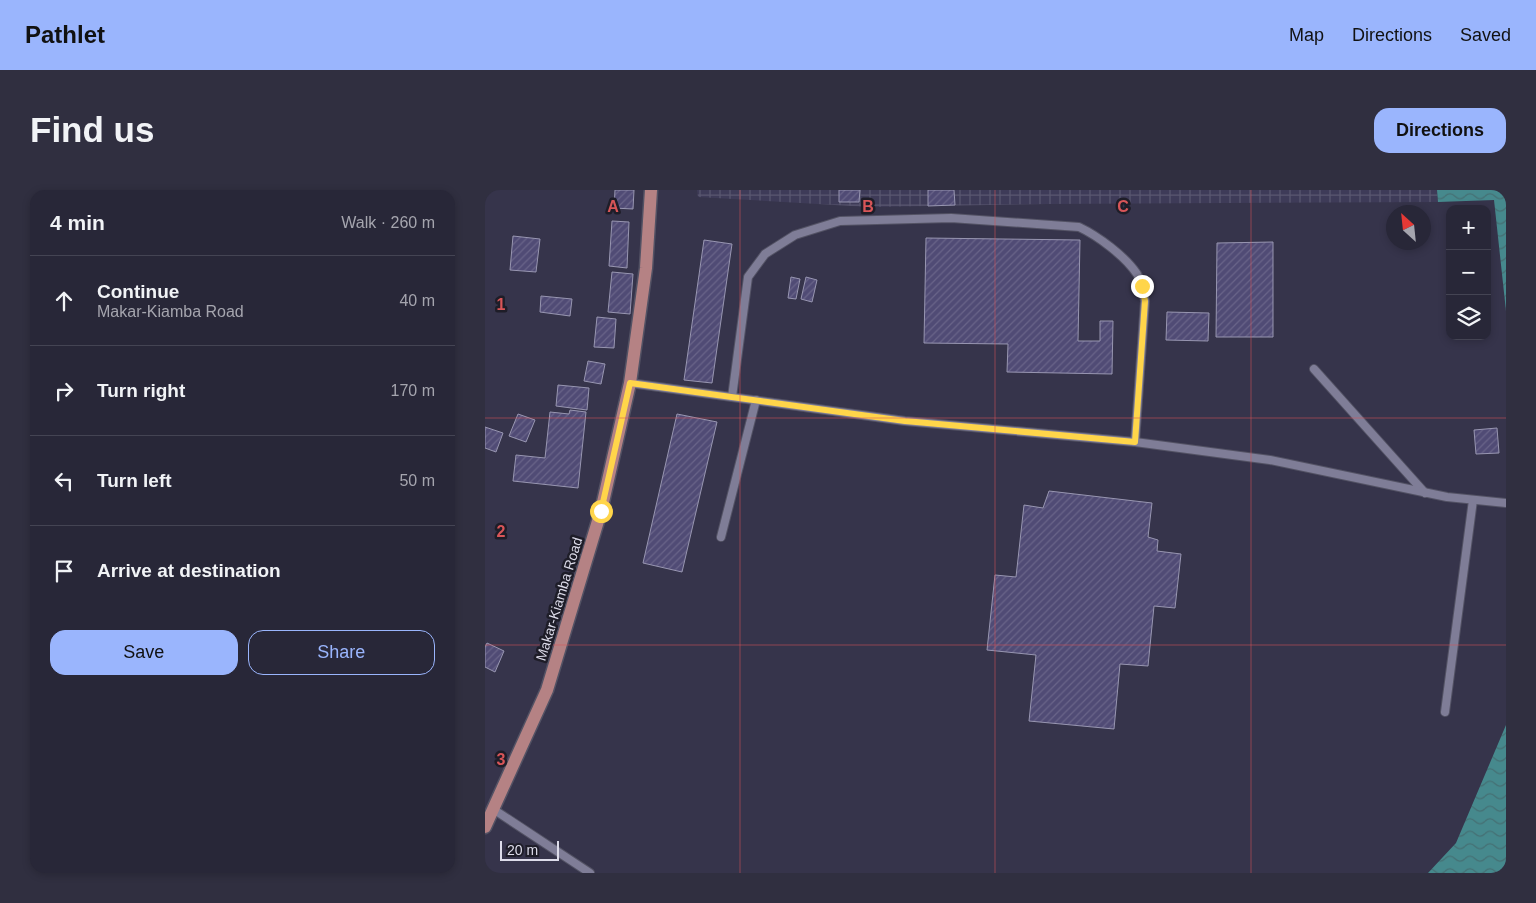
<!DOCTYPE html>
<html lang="en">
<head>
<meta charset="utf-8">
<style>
	:root { --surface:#282738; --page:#302f40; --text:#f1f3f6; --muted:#a5a5ae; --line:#444453; --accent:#9ab5fd }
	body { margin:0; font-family:Helvetica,sans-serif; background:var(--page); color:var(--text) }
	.controls { position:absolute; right:15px; top:15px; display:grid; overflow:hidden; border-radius:10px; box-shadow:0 2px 8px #0003 }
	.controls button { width:45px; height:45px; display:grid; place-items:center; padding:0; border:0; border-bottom:1px solid var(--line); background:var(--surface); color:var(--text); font:25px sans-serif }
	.compass { position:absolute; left:901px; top:15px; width:45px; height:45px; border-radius:50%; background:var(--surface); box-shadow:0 2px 8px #0003; rotate:333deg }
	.scale { position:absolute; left:15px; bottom:12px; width:59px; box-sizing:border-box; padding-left:5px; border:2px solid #dddcea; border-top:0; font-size:14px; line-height:18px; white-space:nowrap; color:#dddcea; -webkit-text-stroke:4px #1e1d28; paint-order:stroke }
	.stop { position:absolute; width:15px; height:15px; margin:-11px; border:4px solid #ffd54a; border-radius:50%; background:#fff }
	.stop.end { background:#ffd54a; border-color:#fff; box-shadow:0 1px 5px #0008 }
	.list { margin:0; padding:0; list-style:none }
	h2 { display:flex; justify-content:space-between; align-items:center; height:65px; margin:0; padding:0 20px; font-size:21px }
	h2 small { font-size:16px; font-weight:400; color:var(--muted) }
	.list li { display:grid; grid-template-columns:32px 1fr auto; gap:15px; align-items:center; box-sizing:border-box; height:90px; padding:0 20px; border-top:1px solid var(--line) }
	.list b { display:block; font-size:19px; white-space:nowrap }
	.list p { margin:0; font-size:16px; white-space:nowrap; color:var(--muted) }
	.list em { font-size:16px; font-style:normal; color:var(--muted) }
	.actions { display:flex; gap:10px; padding:15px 20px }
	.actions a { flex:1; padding:11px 0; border:1px solid var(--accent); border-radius:15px; text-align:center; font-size:18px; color:var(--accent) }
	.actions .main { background:var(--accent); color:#111 }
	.icon { flex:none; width:28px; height:28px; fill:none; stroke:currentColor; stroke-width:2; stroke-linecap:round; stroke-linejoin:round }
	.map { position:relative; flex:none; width:1021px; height:683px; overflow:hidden; border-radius:15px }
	header { display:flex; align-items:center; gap:30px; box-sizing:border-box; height:70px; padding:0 25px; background:var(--accent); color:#111 }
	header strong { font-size:24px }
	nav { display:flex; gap:28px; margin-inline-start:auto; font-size:18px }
	.intro { display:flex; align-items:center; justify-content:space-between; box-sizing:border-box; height:120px; padding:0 30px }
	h1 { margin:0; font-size:35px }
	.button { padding:12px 22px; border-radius:15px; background:var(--accent); color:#111; font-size:18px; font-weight:700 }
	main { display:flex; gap:30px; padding:0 30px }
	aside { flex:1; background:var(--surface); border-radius:15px; box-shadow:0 2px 8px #0003 }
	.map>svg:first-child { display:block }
</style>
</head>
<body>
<header>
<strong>Pathlet</strong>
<nav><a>Map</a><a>Directions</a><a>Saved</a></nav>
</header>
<div class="intro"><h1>Find us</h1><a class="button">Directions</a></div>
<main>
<aside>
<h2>4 min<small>Walk · 260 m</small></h2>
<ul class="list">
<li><svg class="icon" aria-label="ahead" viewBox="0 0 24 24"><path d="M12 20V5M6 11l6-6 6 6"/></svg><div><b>Continue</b><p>Makar-Kiamba Road</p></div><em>40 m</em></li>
<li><svg class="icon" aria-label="right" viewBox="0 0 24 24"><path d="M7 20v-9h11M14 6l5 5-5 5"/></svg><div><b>Turn right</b></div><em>170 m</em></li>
<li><svg class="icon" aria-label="left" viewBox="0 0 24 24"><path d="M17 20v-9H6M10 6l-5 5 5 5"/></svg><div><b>Turn left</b></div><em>50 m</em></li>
<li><svg class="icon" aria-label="arrive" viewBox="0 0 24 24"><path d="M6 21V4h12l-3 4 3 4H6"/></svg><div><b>Arrive at destination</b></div></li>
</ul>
<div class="actions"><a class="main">Save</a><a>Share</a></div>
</aside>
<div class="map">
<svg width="1021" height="683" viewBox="0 0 1021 683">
	<defs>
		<pattern id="industrial-grid" width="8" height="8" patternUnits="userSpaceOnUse" patternTransform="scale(1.25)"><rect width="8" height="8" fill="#3e3b58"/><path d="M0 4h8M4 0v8" fill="none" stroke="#595770"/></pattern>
		<pattern id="water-waves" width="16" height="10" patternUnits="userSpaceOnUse" patternTransform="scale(1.25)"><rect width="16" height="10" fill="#46898d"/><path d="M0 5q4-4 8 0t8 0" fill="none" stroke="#457074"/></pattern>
		<pattern id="building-hatch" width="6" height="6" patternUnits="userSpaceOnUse" patternTransform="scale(1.25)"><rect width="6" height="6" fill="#504b75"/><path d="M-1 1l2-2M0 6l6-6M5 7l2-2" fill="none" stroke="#696489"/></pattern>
	</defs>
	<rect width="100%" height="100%" fill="#36344b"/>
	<!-- industrial -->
	<path fill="url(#industrial-grid)" d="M212 0H952L953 12 562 14 384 17 213 7Z"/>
	<!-- water -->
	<g fill="url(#water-waves)">
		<path d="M952 0H1021V121L1009 10 953 12Z"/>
		<path d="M1021 535V683H943L971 653Z"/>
	</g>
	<!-- building -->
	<g fill="url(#building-hatch)" stroke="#9896b1">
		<path d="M130 0H149L148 19 129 18Z"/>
		<path d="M354 0H375L374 12H354Z"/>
		<path d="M443 0H469L470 15 443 16Z"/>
		<path d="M127 31 144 32 142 78 124 76Z"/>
		<path d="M28 46 55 49 51 82 25 80Z"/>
		<path d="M441 48 595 50 593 151H615V131H628L627 184 522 182 523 154 439 153Z"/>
		<path d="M219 50 247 54 227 193 199 190Z"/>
		<path d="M788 52V147H731L732 53Z"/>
		<path d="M127 82 148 84 145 124 123 122Z"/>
		<path d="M306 87 315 89 311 109 303 108Z"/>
		<path d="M321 87 332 90 327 112 316 109Z"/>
		<path d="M56 106 87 109 85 126 55 122Z"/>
		<path d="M682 122 724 123 723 151 681 150Z"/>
		<path d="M112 127 131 129 129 158 109 157Z"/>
		<path d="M103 171 120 174 116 194 99 191Z"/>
		<path d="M73 195 104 198 102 220 71 216Z"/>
		<path d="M85 220 101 222 93 298 28 291 31 265 60 268 65 222 84 224Z"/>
		<path d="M33 224 50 230 41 252 24 246Z"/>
		<path d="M192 224 232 232 197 382 158 373Z"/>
		<path d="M0 237 18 243 11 262 0 258Z"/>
		<path d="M1012 238 1014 263 991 264 989 240Z"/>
		<path d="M564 301 667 313 663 347 673 350 672 361 696 364 690 418 669 416 663 476 635 474 629 539 544 531 551 465 502 460 510 385 531 387 539 315 558 318Z"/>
		<path d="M2 453 19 461 10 482 0 477V457Z"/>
	</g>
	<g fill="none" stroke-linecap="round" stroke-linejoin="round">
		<defs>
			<g id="service">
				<path d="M829 179 940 303"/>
				<path d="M145 193 420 231 650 252 785 270 962 307 1021 313"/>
				<path d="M247 207 263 87 280 64 310 45 355 31 466 28 594 37C613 46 640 66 652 84 657 92 658 102 660 111L650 252"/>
				<path d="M236 347 271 210"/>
				<path d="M960 522 988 310"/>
				<path d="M8 619 105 683"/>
			</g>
			<path id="primary" d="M0 637 62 500 116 321 145 193 161 78 166 0"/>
		</defs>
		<!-- service casing -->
		<use href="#service" stroke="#535264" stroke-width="10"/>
		<!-- primary casing -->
		<use href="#primary" stroke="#535264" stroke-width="15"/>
		<!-- service -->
		<use href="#service" stroke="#7f7d97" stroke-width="8"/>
		<!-- primary -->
		<use href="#primary" stroke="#b58284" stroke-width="12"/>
	</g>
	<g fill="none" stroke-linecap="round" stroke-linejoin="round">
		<!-- route -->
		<path stroke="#ffd54a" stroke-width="6" d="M116 321 145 193 420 231 650 252 660 111 657 96"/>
	</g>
	<!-- grid -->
	<path fill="none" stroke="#d85558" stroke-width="1" stroke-opacity="0.55" d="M255 0V683M510 0V683M766 0V683M0 228H1021M0 455H1021"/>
	<g text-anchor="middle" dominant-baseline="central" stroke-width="5" stroke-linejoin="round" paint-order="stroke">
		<!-- street labels -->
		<g font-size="14" fill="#dddcea" stroke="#1e1d28">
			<text transform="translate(74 409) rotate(-73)">Makar-Kiamba Road</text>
		</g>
	</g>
	<g font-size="16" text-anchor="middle" font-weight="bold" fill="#d85558" stroke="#1e1d28" stroke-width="5" stroke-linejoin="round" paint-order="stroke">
		<text x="128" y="22">A</text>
		<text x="383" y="22">B</text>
		<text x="638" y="22">C</text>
		<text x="16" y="120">1</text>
		<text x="16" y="347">2</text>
		<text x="16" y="575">3</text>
	</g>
</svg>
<div class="controls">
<button>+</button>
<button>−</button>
<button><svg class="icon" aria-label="layers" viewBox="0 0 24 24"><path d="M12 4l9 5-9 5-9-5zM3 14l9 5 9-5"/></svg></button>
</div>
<svg class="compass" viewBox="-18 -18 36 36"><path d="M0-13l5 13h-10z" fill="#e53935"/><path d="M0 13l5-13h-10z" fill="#a5a5ae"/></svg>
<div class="scale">20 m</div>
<div class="stop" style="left:116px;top:321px"></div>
<div class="stop end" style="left:657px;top:96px"></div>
</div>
</main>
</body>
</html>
